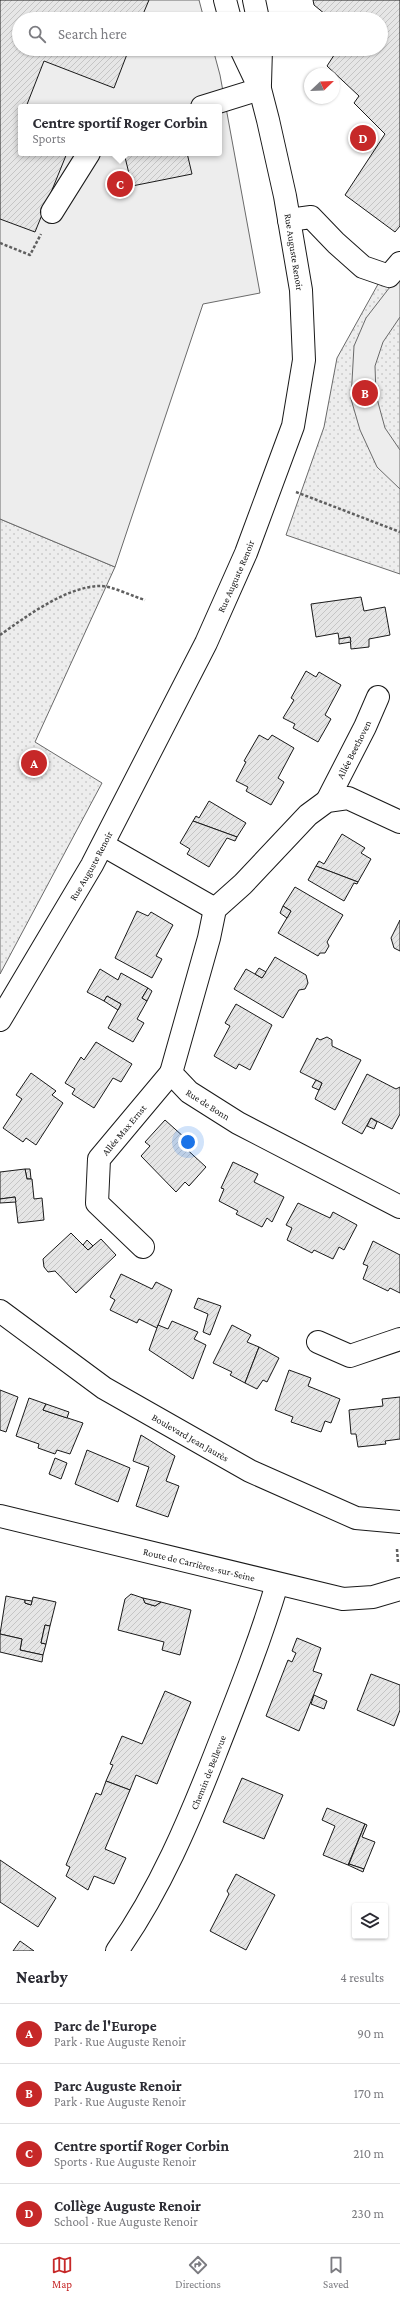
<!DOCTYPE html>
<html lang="en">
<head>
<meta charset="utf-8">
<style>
	:root { --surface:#fff; --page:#f7f7f7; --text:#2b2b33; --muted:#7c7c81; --line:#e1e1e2; --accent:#c62828 }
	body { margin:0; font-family:"Crimson Pro",serif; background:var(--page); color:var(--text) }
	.controls { position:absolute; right:12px; bottom:12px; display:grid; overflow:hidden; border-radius:4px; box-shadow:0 1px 3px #0004 }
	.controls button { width:36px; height:36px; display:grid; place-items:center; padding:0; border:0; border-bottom:1px solid var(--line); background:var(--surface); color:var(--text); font:20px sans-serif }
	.compass { position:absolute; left:304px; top:68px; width:36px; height:36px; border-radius:50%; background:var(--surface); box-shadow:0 1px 3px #0004; rotate:67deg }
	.you { position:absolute; left:188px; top:1142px; width:14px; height:14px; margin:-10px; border:3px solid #fff; border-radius:50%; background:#1a73e8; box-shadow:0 0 0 6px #1a73e833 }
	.badge { display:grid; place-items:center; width:26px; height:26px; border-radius:50%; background:var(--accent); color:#fff; font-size:13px; font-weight:700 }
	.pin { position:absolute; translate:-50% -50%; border:2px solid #fff; box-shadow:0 1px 4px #0006 }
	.popup { position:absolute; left:18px; top:104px; width:204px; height:52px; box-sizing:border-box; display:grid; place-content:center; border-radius:4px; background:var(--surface); filter:drop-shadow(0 1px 3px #0005); font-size:13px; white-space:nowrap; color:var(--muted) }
	.popup b { font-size:15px; color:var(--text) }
	.popup::after { content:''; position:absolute; left:50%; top:100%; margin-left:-8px; border:8px solid transparent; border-top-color:var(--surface) }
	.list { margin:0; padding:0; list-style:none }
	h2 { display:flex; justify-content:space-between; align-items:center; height:52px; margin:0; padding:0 16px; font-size:17px }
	h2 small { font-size:13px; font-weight:400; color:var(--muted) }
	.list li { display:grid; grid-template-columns:26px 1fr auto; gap:12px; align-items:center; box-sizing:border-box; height:60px; padding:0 16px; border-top:1px solid var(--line) }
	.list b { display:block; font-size:15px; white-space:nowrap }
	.list p { margin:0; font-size:13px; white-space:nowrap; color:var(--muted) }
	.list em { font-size:13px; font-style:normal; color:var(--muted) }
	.icon { flex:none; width:22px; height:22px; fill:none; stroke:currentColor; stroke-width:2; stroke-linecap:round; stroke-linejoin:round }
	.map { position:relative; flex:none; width:400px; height:1951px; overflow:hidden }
	.search { position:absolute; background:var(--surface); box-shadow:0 1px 3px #0004; left:12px; right:12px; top:12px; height:44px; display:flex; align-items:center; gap:10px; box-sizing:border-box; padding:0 14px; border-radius:22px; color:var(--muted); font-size:15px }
	.sheet { height:292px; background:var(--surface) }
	nav { display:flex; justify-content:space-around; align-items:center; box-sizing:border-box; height:56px; border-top:1px solid var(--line); background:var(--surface); font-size:11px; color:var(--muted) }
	nav a { display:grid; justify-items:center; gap:2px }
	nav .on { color:var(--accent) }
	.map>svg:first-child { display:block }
</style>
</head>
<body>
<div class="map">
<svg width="400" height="1951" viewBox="0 0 400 1951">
	<defs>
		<pattern id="green-dots" width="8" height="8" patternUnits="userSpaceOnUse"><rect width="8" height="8" fill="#ededed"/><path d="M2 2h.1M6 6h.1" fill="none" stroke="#cbcbcb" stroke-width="1.8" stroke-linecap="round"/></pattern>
		<pattern id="building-hatch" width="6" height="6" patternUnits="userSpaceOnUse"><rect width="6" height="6" fill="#e6e6e6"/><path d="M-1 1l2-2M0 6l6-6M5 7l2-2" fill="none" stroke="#c5c5c5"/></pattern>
	</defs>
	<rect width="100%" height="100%" fill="#fff"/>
	<!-- green -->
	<g fill="url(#green-dots)" stroke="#6a6a6a">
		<path d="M400 252V574L286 535 324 427 337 358 387 268Z"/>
		<path d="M0 519 115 567 35 742 102 783 0 974Z"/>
	</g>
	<!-- pitch -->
	<g fill="#ededed" stroke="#6a6a6a" fill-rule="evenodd">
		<path d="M0 0H199L204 19H19V49H213L220 75 260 293 203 304 115 567 0 519ZM21 107H219V153H21Z"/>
		<path d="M400 274V317L383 342 375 366 376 395 385 428 400 450V489L377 467 360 430 351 399 354 346 366 318Z"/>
	</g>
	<!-- building -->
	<g fill="url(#building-hatch)" stroke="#1a1a1a">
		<path d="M0 0H149L141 19H19V49H129L114 88 44 61 26 107H21V153H67L35 232 0 219Z"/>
		<path d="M313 0H400V226L395 232 345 195 385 134 354 103 359 96 327 66 338 49H381V19H331L314 5Z"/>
		<path d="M124 153H187L192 174 132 186Z"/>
		<path d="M361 597 364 611 385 607 390 635 369 639V647L351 649 350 637 339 639 338 633 316 637 311 604Z"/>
		<path d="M350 637 351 642 339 644V639Z"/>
		<path d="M306 671 316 677 319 672 341 685 325 715 331 719 318 742 293 728 295 724 283 718 294 700 291 698Z"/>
		<path d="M259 735 268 740 272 735 294 748 278 778 284 782 271 805 246 791 248 787 236 781 246 762 244 761Z"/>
		<path d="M209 801 246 823 237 837 193 821 196 816 199 818Z"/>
		<path d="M193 821 237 837 235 841 227 838 209 867 187 854 190 849 180 843Z"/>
		<path d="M342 834 365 848 361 853 371 859 358 882 316 866 319 861 324 864Z"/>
		<path d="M316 866 358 882 357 884 354 883 344 901 308 880Z"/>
		<path d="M295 887 343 915 327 942 329 946 325 953H320L318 956 278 933 291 911 283 906Z"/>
		<path d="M283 906 291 911 287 918 280 913Z"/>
		<path d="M137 911 148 916 151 912 173 925 156 956 162 959 152 978 115 958Z"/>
		<path d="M400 920V951L394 948 391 938Z"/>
		<path d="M275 957 306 975 308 983 305 989 299 990 283 1018 234 989 246 969 262 978Z"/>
		<path d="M259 968 266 972 262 978 255 974Z"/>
		<path d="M100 969 118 980 121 973 148 988 142 998 147 1001 137 1019 144 1023 133 1042 108 1028 121 1004 107 996 104 1001 87 992Z"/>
		<path d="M148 988 152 991 147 1001 142 998Z"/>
		<path d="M107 996 121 1004 118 1010 104 1001Z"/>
		<path d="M236 1004 272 1025 250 1070 239 1064 236 1069 214 1056 230 1026 225 1023Z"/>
		<path d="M327 1037 332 1040V1046L361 1060 335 1110 315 1099 322 1083 300 1072 317 1038 320 1040Z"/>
		<path d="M96 1042 132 1064 121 1082 113 1078 94 1108 72 1094 75 1089 65 1083 81 1057 84 1060Z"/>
		<path d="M31 1073 56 1091 52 1095 63 1103 36 1145 26 1138 23 1142 3 1128 22 1099 16 1095Z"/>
		<path d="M367 1074 396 1089 400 1087V1114L392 1129 371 1118 362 1134 342 1123Z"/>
		<path d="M316 1080 322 1083 319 1090 312 1087Z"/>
		<path d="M371 1118 377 1122 374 1129 367 1126Z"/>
		<path d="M165 1120 185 1138 181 1144 206 1167 189 1186 185 1182 176 1192 141 1156 150 1146 145 1142Z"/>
		<path d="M233 1162 258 1174 254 1182 284 1197 272 1222 267 1218 262 1227 236 1214 238 1211 219 1201 224 1189 221 1188Z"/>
		<path d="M25 1169H30L31 1179H27Z"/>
		<path d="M25 1169 27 1179H32L34 1199 42 1198 44 1220 18 1223 15 1197 0 1199V1172Z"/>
		<path d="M15 1197 16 1202 0 1203V1199Z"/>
		<path d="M298 1203 330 1218 333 1212 357 1225 344 1250 339 1247 333 1259 314 1250 312 1253 287 1240 292 1228 286 1225Z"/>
		<path d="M71 1233 88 1250 101 1239 116 1255 76 1293 55 1271 48 1272 44 1267 43 1259Z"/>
		<path d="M87 1240 93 1246 88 1250 83 1245Z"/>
		<path d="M373 1241 400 1255V1293L390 1288 388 1291 363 1279 368 1266 363 1264Z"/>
		<path d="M121 1274 152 1289 156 1282 172 1290 157 1328 139 1319 137 1323 110 1310 115 1300 110 1297Z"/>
		<path d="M198 1298 221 1306 210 1335 203 1332 208 1314 194 1308Z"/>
		<path d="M172 1321 198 1332 194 1339 206 1345 193 1379 149 1350 158 1325 168 1329Z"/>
		<path d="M232 1325 251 1335 247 1342 259 1347 245 1383 230 1375 232 1372 213 1363Z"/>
		<path d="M259 1347 279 1358 267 1382 263 1380 257 1389 245 1383Z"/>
		<path d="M289 1370 311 1378 308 1386 340 1399 331 1423 325 1421 321 1432 291 1422 293 1417 275 1410Z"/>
		<path d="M0 1390 18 1397 6 1432 0 1430Z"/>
		<path d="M400 1397V1439L385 1441 386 1444 358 1447 356 1434H351L349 1410 383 1406 382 1399Z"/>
		<path d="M29 1398 46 1404 43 1410 83 1423 70 1454 57 1450 55 1454 38 1448 39 1444 16 1436Z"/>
		<path d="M46 1404 69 1412 67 1418 43 1410Z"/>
		<path d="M141 1435 175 1456 166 1481 179 1486 168 1517 136 1506 149 1467 133 1461Z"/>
		<path d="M87 1450 130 1468 118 1502 75 1484Z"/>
		<path d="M55 1458 67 1463 61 1479 49 1474Z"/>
		<path d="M131 1594 143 1598 145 1603 155 1606 161 1602 191 1610 180 1655 162 1650 164 1642 118 1630 125 1599Z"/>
		<path d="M6 1596 25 1600V1603L31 1605 33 1597 56 1602 50 1626 45 1625 41 1643 46 1644 43 1655 20 1650 22 1639 0 1634Z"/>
		<path d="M143 1598 161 1602 155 1606 145 1603Z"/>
		<path d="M25 1600 32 1601 31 1605 25 1603Z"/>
		<path d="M45 1625 50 1626 46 1644 41 1643Z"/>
		<path d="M0 1634 22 1639 20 1650 43 1655 42 1662 0 1652Z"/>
		<path d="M297 1638 321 1648 313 1671 322 1674 299 1731 266 1716 288 1660 292 1662 296 1653 292 1651Z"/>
		<path d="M371 1674 400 1685V1710L394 1726 357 1710Z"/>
		<path d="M165 1691 191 1702 157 1784 136 1775 130 1790 106 1781 113 1765 110 1764 122 1736 142 1744Z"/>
		<path d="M314 1695 327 1701 324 1709 311 1704Z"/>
		<path d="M242 1778 283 1795 264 1839 223 1822Z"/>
		<path d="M106 1781 130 1790 105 1849 126 1858 114 1884 94 1876 88 1890 66 1876 70 1867 66 1865 96 1793 101 1795Z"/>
		<path d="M327 1808 365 1824 348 1865 323 1855 335 1826 322 1820Z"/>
		<path d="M365 1824 367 1825 362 1837 375 1842 364 1869 349 1864Z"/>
		<path d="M0 1860 56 1898 38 1927 0 1902Z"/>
		<path d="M349 1864 364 1869 363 1872 348 1865Z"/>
		<path d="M236 1874 275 1895 246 1950 210 1931 229 1894 227 1891Z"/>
		<path d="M20 1941 34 1951H13Z"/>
	</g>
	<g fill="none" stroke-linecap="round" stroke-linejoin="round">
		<defs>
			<g id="minor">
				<path d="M225 0 230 19"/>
				<path d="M254 0 258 19"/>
				<path d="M260 84 261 49"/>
				<path d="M202 107 260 89"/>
				<path d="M52 212 89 153"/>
				<path d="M289 220 311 217 336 243 363 267 389 276 400 263"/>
				<path id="s1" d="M327 801 365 727 378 697"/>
				<path id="s2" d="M400 822 348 798 327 801 308 815 243 884 215 909 209 938 171 1073 189 1092 238 1123 400 1207"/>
				<path d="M103 845 215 909"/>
				<path id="s3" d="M0 1020 92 865 206 643 246 553 293 426 304 360 301 290 285 196 268 120 260 89 241 49"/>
				<path id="s4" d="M143 1247 97 1203 99 1159 171 1073"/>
				<path id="s5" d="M0 1311 104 1388 250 1471 356 1518 400 1522"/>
				<path d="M318 1342 350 1356 400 1339"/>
				<path id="s6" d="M0 1516 343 1599 373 1597 400 1589"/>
				<path id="s7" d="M117 1951C160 1890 189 1821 216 1752 238 1696 260 1641 277 1584"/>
			</g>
		</defs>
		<!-- minor casing -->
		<use href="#minor" stroke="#1a1a1a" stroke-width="24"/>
		<!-- path -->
		<g stroke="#5f5f5f" stroke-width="2.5" stroke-dasharray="3 2" stroke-linecap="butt">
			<path d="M0 243 30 255 41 234"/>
			<path d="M296 492 400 532"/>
			<path d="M0 635C27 616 67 586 101 586 112 586 134 597 145 600"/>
			<path d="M397 1549 398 1563"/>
		</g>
		<!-- minor -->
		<use href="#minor" stroke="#fff" stroke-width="22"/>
	</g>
	<g text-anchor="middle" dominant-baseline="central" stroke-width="3" stroke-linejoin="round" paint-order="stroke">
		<!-- street labels -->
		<g font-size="10" fill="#1a1a1a" stroke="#fff">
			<text transform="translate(294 252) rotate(81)">Rue Auguste Renoir</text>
			<text stroke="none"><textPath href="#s3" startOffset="503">Rue Auguste Renoir</textPath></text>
			<text stroke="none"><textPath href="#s1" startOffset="58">Allée Beethoven</textPath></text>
			<text stroke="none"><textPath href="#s3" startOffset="179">Rue Auguste Renoir</textPath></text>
			<text stroke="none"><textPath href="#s2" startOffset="453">Rue de Bonn</textPath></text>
			<text stroke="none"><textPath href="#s4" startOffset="146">Allée Max Ernst</textPath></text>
			<text stroke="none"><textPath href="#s5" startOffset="229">Boulevard Jean Jaurès</textPath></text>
			<text stroke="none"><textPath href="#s6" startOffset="205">Route de Carrières-sur-Seine</textPath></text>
			<text stroke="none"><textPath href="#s7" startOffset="201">Chemin de Bellevue</textPath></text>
		</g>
	</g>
</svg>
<div class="controls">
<button><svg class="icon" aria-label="layers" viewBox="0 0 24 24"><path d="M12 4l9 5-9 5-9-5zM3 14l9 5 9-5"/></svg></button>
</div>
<svg class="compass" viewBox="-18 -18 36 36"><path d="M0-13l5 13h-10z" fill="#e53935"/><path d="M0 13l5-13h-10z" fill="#7c7c81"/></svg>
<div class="you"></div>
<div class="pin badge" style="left:34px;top:763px">A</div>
<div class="pin badge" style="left:365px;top:393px">B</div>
<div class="pin badge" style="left:120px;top:184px">C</div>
<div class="popup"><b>Centre sportif Roger Corbin</b>Sports</div>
<div class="pin badge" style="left:363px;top:138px">D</div>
<div class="search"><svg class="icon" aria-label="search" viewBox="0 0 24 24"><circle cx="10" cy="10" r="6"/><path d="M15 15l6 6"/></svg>Search here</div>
</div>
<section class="sheet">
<h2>Nearby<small>4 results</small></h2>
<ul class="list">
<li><span class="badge">A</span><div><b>Parc de l'Europe</b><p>Park · Rue Auguste Renoir</p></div><em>90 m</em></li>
<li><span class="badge">B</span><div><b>Parc Auguste Renoir</b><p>Park · Rue Auguste Renoir</p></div><em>170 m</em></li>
<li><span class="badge">C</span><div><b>Centre sportif Roger Corbin</b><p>Sports · Rue Auguste Renoir</p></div><em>210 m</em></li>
<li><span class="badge">D</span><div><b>Collège Auguste Renoir</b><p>School · Rue Auguste Renoir</p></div><em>230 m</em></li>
</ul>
</section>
<nav>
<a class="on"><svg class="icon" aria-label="map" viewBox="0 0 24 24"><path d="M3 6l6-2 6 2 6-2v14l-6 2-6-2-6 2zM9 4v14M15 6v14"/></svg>Map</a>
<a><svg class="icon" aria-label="directions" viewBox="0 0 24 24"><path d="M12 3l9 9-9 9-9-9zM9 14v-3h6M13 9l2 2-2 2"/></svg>Directions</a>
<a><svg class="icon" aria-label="saved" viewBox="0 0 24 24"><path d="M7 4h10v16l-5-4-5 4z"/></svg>Saved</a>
</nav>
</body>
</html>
